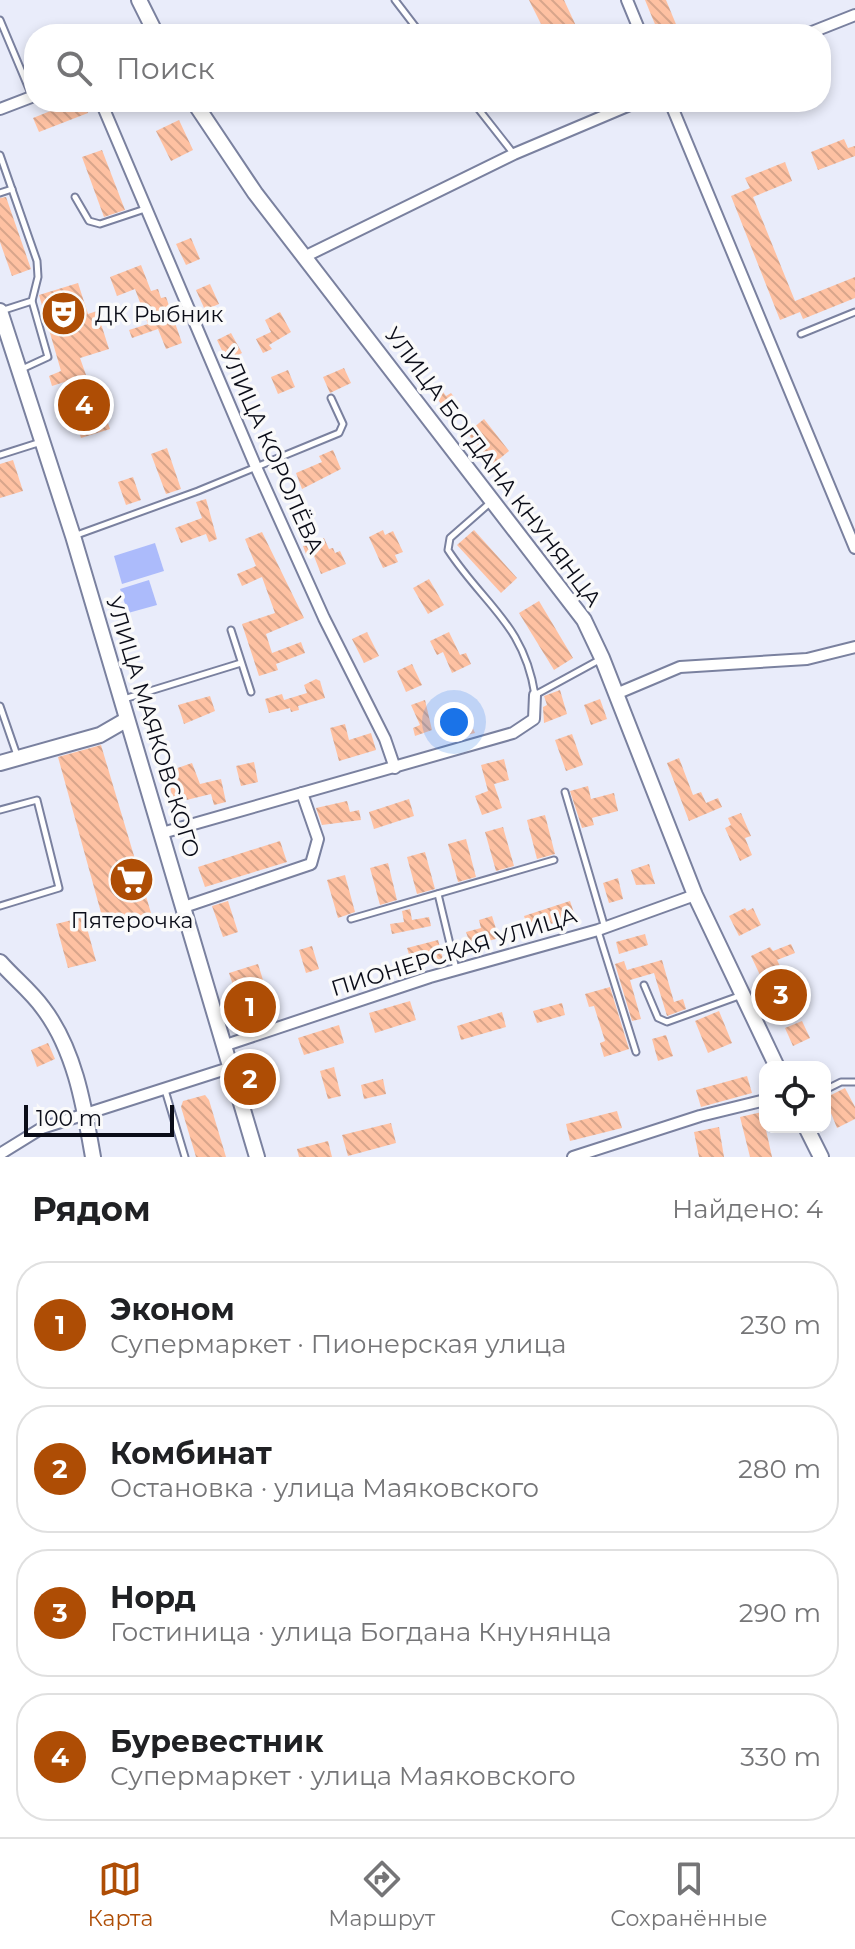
<!DOCTYPE html>
<html lang="ru">
<head>
<meta charset="utf-8">
<style>
	:root { --surface:#fff; --page:#f6f6f6; --text:#202124; --muted:#757577; --line:#e0e0e0; --accent:#ae4d05 }
	body { margin:0; font-family:Montserrat,sans-serif; background:var(--page); color:var(--text) }
	.controls { position:absolute; right:24px; bottom:24px; display:grid; overflow:hidden; border-radius:16px; box-shadow:0 4px 12px #0003 }
	.controls button { width:72px; height:72px; display:grid; place-items:center; padding:0; border:0; border-bottom:2px solid var(--line); background:var(--surface); color:var(--text); font:40px sans-serif }
	.scale { position:absolute; left:24px; bottom:20px; width:150px; box-sizing:border-box; padding-left:8px; border:4px solid #0b0d18; border-top:0; font-size:22px; line-height:28px; white-space:nowrap; color:#0b0d18; -webkit-text-stroke:6px #fafafa; paint-order:stroke }
	.you { position:absolute; left:454px; top:722px; width:28px; height:28px; margin:-20px; border:6px solid #fff; border-radius:50%; background:#1a73e8; box-shadow:0 0 0 12px #1a73e833 }
	.badge { display:grid; place-items:center; width:52px; height:52px; border-radius:50%; background:var(--accent); color:#fff; font-size:26px; font-weight:700 }
	.pin { position:absolute; translate:-50% -50%; border:4px solid #fff; box-shadow:0 2px 8px #0006 }
	.list { margin:0; padding:0; list-style:none }
	h2 { display:flex; justify-content:space-between; align-items:center; height:104px; margin:0; padding:0 32px; font-size:34px }
	h2 small { font-size:26px; font-weight:400; color:var(--muted) }
	.list li { display:grid; grid-template-columns:52px 1fr auto; gap:24px; align-items:center; box-sizing:border-box; height:128px; margin:0 16px 16px; padding:0 16px; border:2px solid var(--line); border-radius:32px }
	.list b { display:block; font-size:30px; white-space:nowrap }
	.list p { margin:0; font-size:26px; white-space:nowrap; color:var(--muted) }
	.list em { font-size:26px; font-style:normal; color:var(--muted) }
	.icon { flex:none; width:44px; height:44px; fill:none; stroke:currentColor; stroke-width:2; stroke-linecap:round; stroke-linejoin:round }
	.map { position:relative; flex:none; width:855px; height:1157px; overflow:hidden }
	.search { position:absolute; background:var(--surface); box-shadow:0 4px 12px #0003; left:24px; right:24px; top:24px; height:88px; display:flex; align-items:center; gap:20px; box-sizing:border-box; padding:0 28px; border-radius:32px; color:var(--muted); font-size:30px }
	.sheet { height:680px; background:var(--surface) }
	nav { display:flex; justify-content:space-around; align-items:center; box-sizing:border-box; height:112px; border-top:2px solid var(--line); background:var(--surface); font-size:22px; color:var(--muted) }
	nav a { display:grid; justify-items:center; gap:4px }
	nav .on { color:var(--accent) }
	.map>svg:first-child { display:block }
</style>
</head>
<body>
<div class="map">
<svg width="855" height="1157" viewBox="0 0 855 1157">
	<defs>
		<pattern id="building-back-hatch" width="6" height="6" patternUnits="userSpaceOnUse" patternTransform="scale(2)"><rect width="6" height="6" fill="#fec1a2"/><path d="M-1 5l2 2M0 0l6 6M5-1l2 2" fill="none" stroke="#d8a58b"/></pattern>
	</defs>
	<rect width="100%" height="100%" fill="#e9ecfa"/>
	<!-- green -->
	<g fill="#acbbfb">
		<path d="M155 543 164 571 122 584 114 556Z"/>
		<path d="M149 580 157 605 128 613 120 589Z"/>
	</g>
	<!-- building -->
	<g fill="url(#building-back-hatch)">
		<path d="M529 0H564L577 28 564 34H546Z"/>
		<path d="M645 0H666L680 34H659Z"/>
		<path d="M73 102H83L88 113 39 132 33 118Z"/>
		<path d="M179 120 193 150 171 161 156 131Z"/>
		<path d="M844 139 848 148 855 146V156L818 170 811 152Z"/>
		<path d="M102 150 125 210 104 217 82 157Z"/>
		<path d="M785 162 792 181 753 197 795 301 855 277V298L803 319 800 312 780 320 731 196 750 188 745 178Z"/>
		<path d="M6 197 31 269 12 276 0 242V198Z"/>
		<path d="M191 238 200 259 186 265 176 244Z"/>
		<path d="M141 265 151 291 158 289 161 298 166 297 182 343 166 349 158 329 132 338 129 330 148 324 135 289 117 296 110 277Z"/>
		<path d="M78 283 88 314 97 311 109 349 80 358 86 375 52 386 49 376 61 371 39 295Z"/>
		<path d="M210 284 219 304 205 310 196 290Z"/>
		<path d="M280 312 291 332 269 345 272 349 263 353 256 339 271 332 265 320Z"/>
		<path d="M231 333 242 353 227 361 217 340Z"/>
		<path d="M344 368 351 383 330 393 323 377Z"/>
		<path d="M288 370 295 387 278 394 271 377Z"/>
		<path d="M438 385 446 396 451 393 461 406 450 415 430 390Z"/>
		<path d="M99 393 103 406 109 404 112 415 106 417 110 429 81 438 70 402Z"/>
		<path d="M484 419 509 451 492 465 467 433Z"/>
		<path d="M167 448 181 489 166 494 151 454Z"/>
		<path d="M333 450 341 469 302 489 296 473 322 462 319 456Z"/>
		<path d="M13 460 23 491 0 498V464Z"/>
		<path d="M133 477 141 500 126 505 118 482Z"/>
		<path d="M206 499 217 539 209 542 206 534 181 543 175 528 202 518 196 502Z"/>
		<path d="M304 501 314 522 298 529 289 508Z"/>
		<path d="M383 530 385 535 393 531 403 552 395 555 398 562 383 568 369 537Z"/>
		<path d="M474 530 517 578 501 593 457 545Z"/>
		<path d="M262 532 304 618 266 634 272 653 301 642 305 653 276 664 278 670 259 676 242 624 275 613 262 577 242 586 237 574 256 566 245 539Z"/>
		<path d="M324 538 329 549 333 548 335 553 340 551 346 564 321 574 312 551 306 554 303 546Z"/>
		<path d="M429 579 444 605 428 614 413 588Z"/>
		<path d="M539 601 573 658 554 670 519 613Z"/>
		<path d="M367 632 379 656 364 663 352 639Z"/>
		<path d="M449 632 460 655 466 653 471 664 452 673 443 652 437 655 430 641Z"/>
		<path d="M412 664 422 685 406 692 397 671Z"/>
		<path d="M316 679 320 681 325 698 298 706 299 710 291 712 290 708 269 713 265 699 282 694 284 700 307 693 304 685Z"/>
		<path d="M560 690 567 714 544 723 543 707 547 705 544 696Z"/>
		<path d="M210 696 215 711 184 724 178 705Z"/>
		<path d="M600 699 607 719 591 725 584 705Z"/>
		<path d="M425 700 432 730 415 736 413 728 420 725 411 705Z"/>
		<path d="M462 704 475 733 452 739 449 729 455 728 449 708Z"/>
		<path d="M345 724 349 740 371 733 376 750 339 761 330 728Z"/>
		<path d="M572 734 583 765 566 771 555 740Z"/>
		<path d="M101 745 151 913 105 927 58 757Z"/>
		<path d="M679 758 693 795 701 792 706 803 718 798 722 807 689 821 667 763Z"/>
		<path d="M504 759 509 780 494 784 502 808 482 815 475 796 488 791 481 765Z"/>
		<path d="M254 762 258 782 241 786 236 766Z"/>
		<path d="M192 763 200 784 221 779 226 802 214 805 211 794 174 803 166 772Z"/>
		<path d="M588 786 591 799 614 793 618 811 592 818 594 825 582 828 570 791Z"/>
		<path d="M409 799 414 816 374 829 369 812Z"/>
		<path d="M347 801 350 812 359 810 361 820 322 825 316 808Z"/>
		<path d="M741 813 751 836 745 838 752 855 740 861 725 828 731 825 728 818Z"/>
		<path d="M545 815 555 854 537 859 527 820Z"/>
		<path d="M503 827 514 866 496 871 485 832Z"/>
		<path d="M466 839 476 877 458 882 448 844Z"/>
		<path d="M280 841 287 862 205 887 198 867Z"/>
		<path d="M425 852 435 889 417 894 407 857Z"/>
		<path d="M388 863 397 900 380 905 370 868Z"/>
		<path d="M649 864 655 884 636 885 631 870Z"/>
		<path d="M345 875 355 912 338 918 327 880Z"/>
		<path d="M618 878 623 899 609 903 603 883Z"/>
		<path d="M228 901 238 932 223 937 212 906Z"/>
		<path d="M570 901 575 916 529 931 524 916Z"/>
		<path d="M745 908 747 911 753 908 761 925 739 936 729 916Z"/>
		<path d="M410 909 412 920 429 917 431 926 392 934 390 924 404 922 402 911Z"/>
		<path d="M492 916 499 938 471 946 466 932 481 928 479 920Z"/>
		<path d="M84 917 96 961 68 968 56 924Z"/>
		<path d="M645 934 648 945 619 954 616 942Z"/>
		<path d="M438 940 443 959 413 967 407 948Z"/>
		<path d="M791 944 795 953 777 960 780 966 760 975 751 956 770 947 773 951Z"/>
		<path d="M312 946 319 969 306 973 299 950Z"/>
		<path d="M662 960 674 1002 683 999 686 1009 667 1016 654 973 630 980 641 1019 632 1021 615 964 624 961 627 970Z"/>
		<path d="M258 964 272 1009 244 1018 229 973Z"/>
		<path d="M787 983 796 1001 779 1010 770 992Z"/>
		<path d="M610 987 629 1049 604 1057 600 1043 605 1041 594 1006 589 1007 585 994Z"/>
		<path d="M410 1001 416 1020 375 1033 369 1013Z"/>
		<path d="M562 1003 565 1015 537 1023 533 1011Z"/>
		<path d="M719 1011 732 1043 708 1053 695 1021Z"/>
		<path d="M502 1012 506 1027 461 1040 457 1026Z"/>
		<path d="M802 1021 810 1038 793 1046 785 1028Z"/>
		<path d="M339 1025 344 1043 304 1055 298 1038Z"/>
		<path d="M666 1035 673 1056 658 1061 652 1039Z"/>
		<path d="M48 1043 55 1059 37 1067 31 1050Z"/>
		<path d="M334 1067 341 1096 328 1099 320 1071Z"/>
		<path d="M747 1076 752 1093 701 1107 696 1090Z"/>
		<path d="M383 1079 386 1094 364 1099 361 1085Z"/>
		<path d="M845 1088 855 1107V1119L837 1128 825 1098Z"/>
		<path d="M205 1095 209 1100 226 1157H196L181 1107 183 1101Z"/>
		<path d="M617 1111 622 1128 570 1141 566 1124Z"/>
		<path d="M762 1112 772 1157H750L740 1117Z"/>
		<path d="M391 1123 396 1143 348 1156 342 1135Z"/>
		<path d="M719 1127 724 1157H699L694 1132Z"/>
		<path d="M328 1141 332 1157H299L297 1149Z"/>
	</g>
	<g fill="none" stroke-linecap="round" stroke-linejoin="round">
		<defs>
			<g id="lane">
				<path d="M395 0 421 34"/>
				<path d="M0 20 32 96"/>
				<path d="M473 102 513 153"/>
				<path d="M0 155 37 261 38 277 32 301 1 311"/>
				<path d="M0 193 12 189"/>
				<path d="M75 197 89 221 100 224 145 209"/>
				<path d="M801 334 855 312"/>
				<path d="M22 369 48 357 32 301"/>
				<path d="M0 455 41 442"/>
				<path d="M491 502 450 538 448 550C484 605 524 624 535 695L601 659"/>
				<path d="M74 536 198 491 339 433 343 424 331 398"/>
				<path d="M231 630 251 692"/>
				<path d="M124 699 241 663"/>
				<path d="M0 706 18 758"/>
				<path d="M565 792 605 928"/>
				<path d="M0 810 37 800 59 888 0 906"/>
				<path d="M438 894 456 969"/>
				<path d="M351 919 554 860"/>
				<path d="M598 931 636 1052"/>
				<path d="M644 985 658 1018 667 1022 739 996"/>
				<path d="M165 1090 185 1157"/>
				<path d="M825 1090 841 1082H855"/>
			</g>
			<g id="street">
				<path d="M627 0 641 34"/>
				<path d="M807 34 855 15"/>
				<path d="M101 102 256 467 324 618 385 739 395 768"/>
				<path d="M670 102 855 548"/>
				<path d="M0 109 34 96"/>
				<path d="M304 257 514 154 637 102"/>
				<path d="M616 694 680 667 807 659 855 647"/>
				<path d="M162 833 513 733 534 719 535 695"/>
				<path d="M184 907 311 864 318 839 302 793"/>
				<path d="M223 1046 430 977 598 930 695 895"/>
				<path d="M0 1154 42 1128 229 1068"/>
				<path d="M573 1157 700 1116 765 1100"/>
			</g>
			<g id="secondary">
				<path d="M139 0 156 34"/>
				<path d="M194 102 255 193 584 620 602 658 695 895 777 1067"/>
				<path d="M0 311 73 536 257 1157"/>
				<path d="M0 763 100 735 126 720"/>
				<path d="M0 962C14 978 31 991 43 1008 75 1050 84 1106 93 1157"/>
				<path d="M806 1127 821 1157"/>
			</g>
		</defs>
		<!-- lane casing -->
		<use href="#lane" stroke="#7a819f" stroke-width="9"/>
		<!-- street casing -->
		<use href="#street" stroke="#7a819f" stroke-width="14"/>
		<!-- secondary casing -->
		<use href="#secondary" stroke="#7a819f" stroke-width="18"/>
		<!-- lane -->
		<use href="#lane" stroke="#fff" stroke-width="5"/>
		<!-- street -->
		<use href="#street" stroke="#fff" stroke-width="10"/>
		<!-- secondary -->
		<use href="#secondary" stroke="#fff" stroke-width="14"/>
	</g>
	<!-- icons -->
	<defs>
		<symbol id="theatre-disc" viewBox="-11 -11 22 22"><circle r="9.5" fill="#ae4d05" stroke="#fafafa"/><path d="M-5-5.5Q0-4 5-5.5V0Q5 5 0 6Q-5 5-5 0ZM-3.3-2.5H-1v1.5H-3.3ZM1-2.5H3.3v1.5H1ZM-2.8 1Q0 5.5 2.8 1Z" fill="#fff"/></symbol>
		<symbol id="supermarket-disc" viewBox="-11 -11 22 22"><circle r="9.5" fill="#ae4d05" stroke="#fafafa"/><path d="M-6-5.5h2.5l.6 2H6L4.5 2H-2.5L-4.4-4H-6ZM-1.5 3.2a1.3 1.3 0 1 0 .1 0ZM3 3.2a1.3 1.3 0 1 0 .1 0Z" fill="#fff"/></symbol>
	</defs>
	<g fill-rule="evenodd">
		<use href="#theatre-disc" x="38" y="288" width="51" height="51"/>
		<use href="#supermarket-disc" x="106" y="854" width="51" height="51"/>
	</g>
	<g text-anchor="middle" dominant-baseline="central" stroke-width="7" stroke-linejoin="round" paint-order="stroke">
		<!-- poi labels -->
		<g font-size="22" fill="#0b0d18" stroke="#fafafa" text-anchor="start">
			<text x="95" y="314">ДК Рыбник</text>
			<text x="132" y="920" text-anchor="middle">Пятерочка</text>
		</g>
		<!-- street labels -->
		<g font-size="22" fill="#0b0d18" stroke="#fafafa">
			<text transform="translate(272 451) rotate(66)">УЛИЦА КОРОЛЁВА</text>
			<text transform="translate(493 467) rotate(53)">УЛИЦА БОГДАНА КНУНЯНЦА</text>
			<text transform="translate(153 727) rotate(73)">УЛИЦА МАЯКОВСКОГО</text>
			<text transform="translate(454 952) rotate(-17)">ПИОНЕРСКАЯ УЛИЦА</text>
		</g>
	</g>
</svg>
<div class="controls">
<button><svg class="icon" aria-label="locate" viewBox="0 0 24 24"><circle cx="12" cy="12" r="6"/><path d="M12 2v4M12 18v4M2 12h4M18 12h4"/></svg></button>
</div>
<div class="scale">100 m</div>
<div class="you"></div>
<div class="pin badge" style="left:250px;top:1007px">1</div>
<div class="pin badge" style="left:250px;top:1079px">2</div>
<div class="pin badge" style="left:781px;top:995px">3</div>
<div class="pin badge" style="left:84px;top:405px">4</div>
<div class="search"><svg class="icon" aria-label="search" viewBox="0 0 24 24"><circle cx="10" cy="10" r="6"/><path d="M15 15l6 6"/></svg>Поиск</div>
</div>
<section class="sheet">
<h2>Рядом<small>Найдено: 4</small></h2>
<ul class="list">
<li><span class="badge">1</span><div><b>Эконом</b><p>Супермаркет · Пионерская улица</p></div><em>230 m</em></li>
<li><span class="badge">2</span><div><b>Комбинат</b><p>Остановка · улица Маяковского</p></div><em>280 m</em></li>
<li><span class="badge">3</span><div><b>Норд</b><p>Гостиница · улица Богдана Кнунянца</p></div><em>290 m</em></li>
<li><span class="badge">4</span><div><b>Буревестник</b><p>Супермаркет · улица Маяковского</p></div><em>330 m</em></li>
</ul>
</section>
<nav>
<a class="on"><svg class="icon" aria-label="map" viewBox="0 0 24 24"><path d="M3 6l6-2 6 2 6-2v14l-6 2-6-2-6 2zM9 4v14M15 6v14"/></svg>Карта</a>
<a><svg class="icon" aria-label="directions" viewBox="0 0 24 24"><path d="M12 3l9 9-9 9-9-9zM9 14v-3h6M13 9l2 2-2 2"/></svg>Маршрут</a>
<a><svg class="icon" aria-label="saved" viewBox="0 0 24 24"><path d="M7 4h10v16l-5-4-5 4z"/></svg>Сохранённые</a>
</nav>
</body>
</html>
